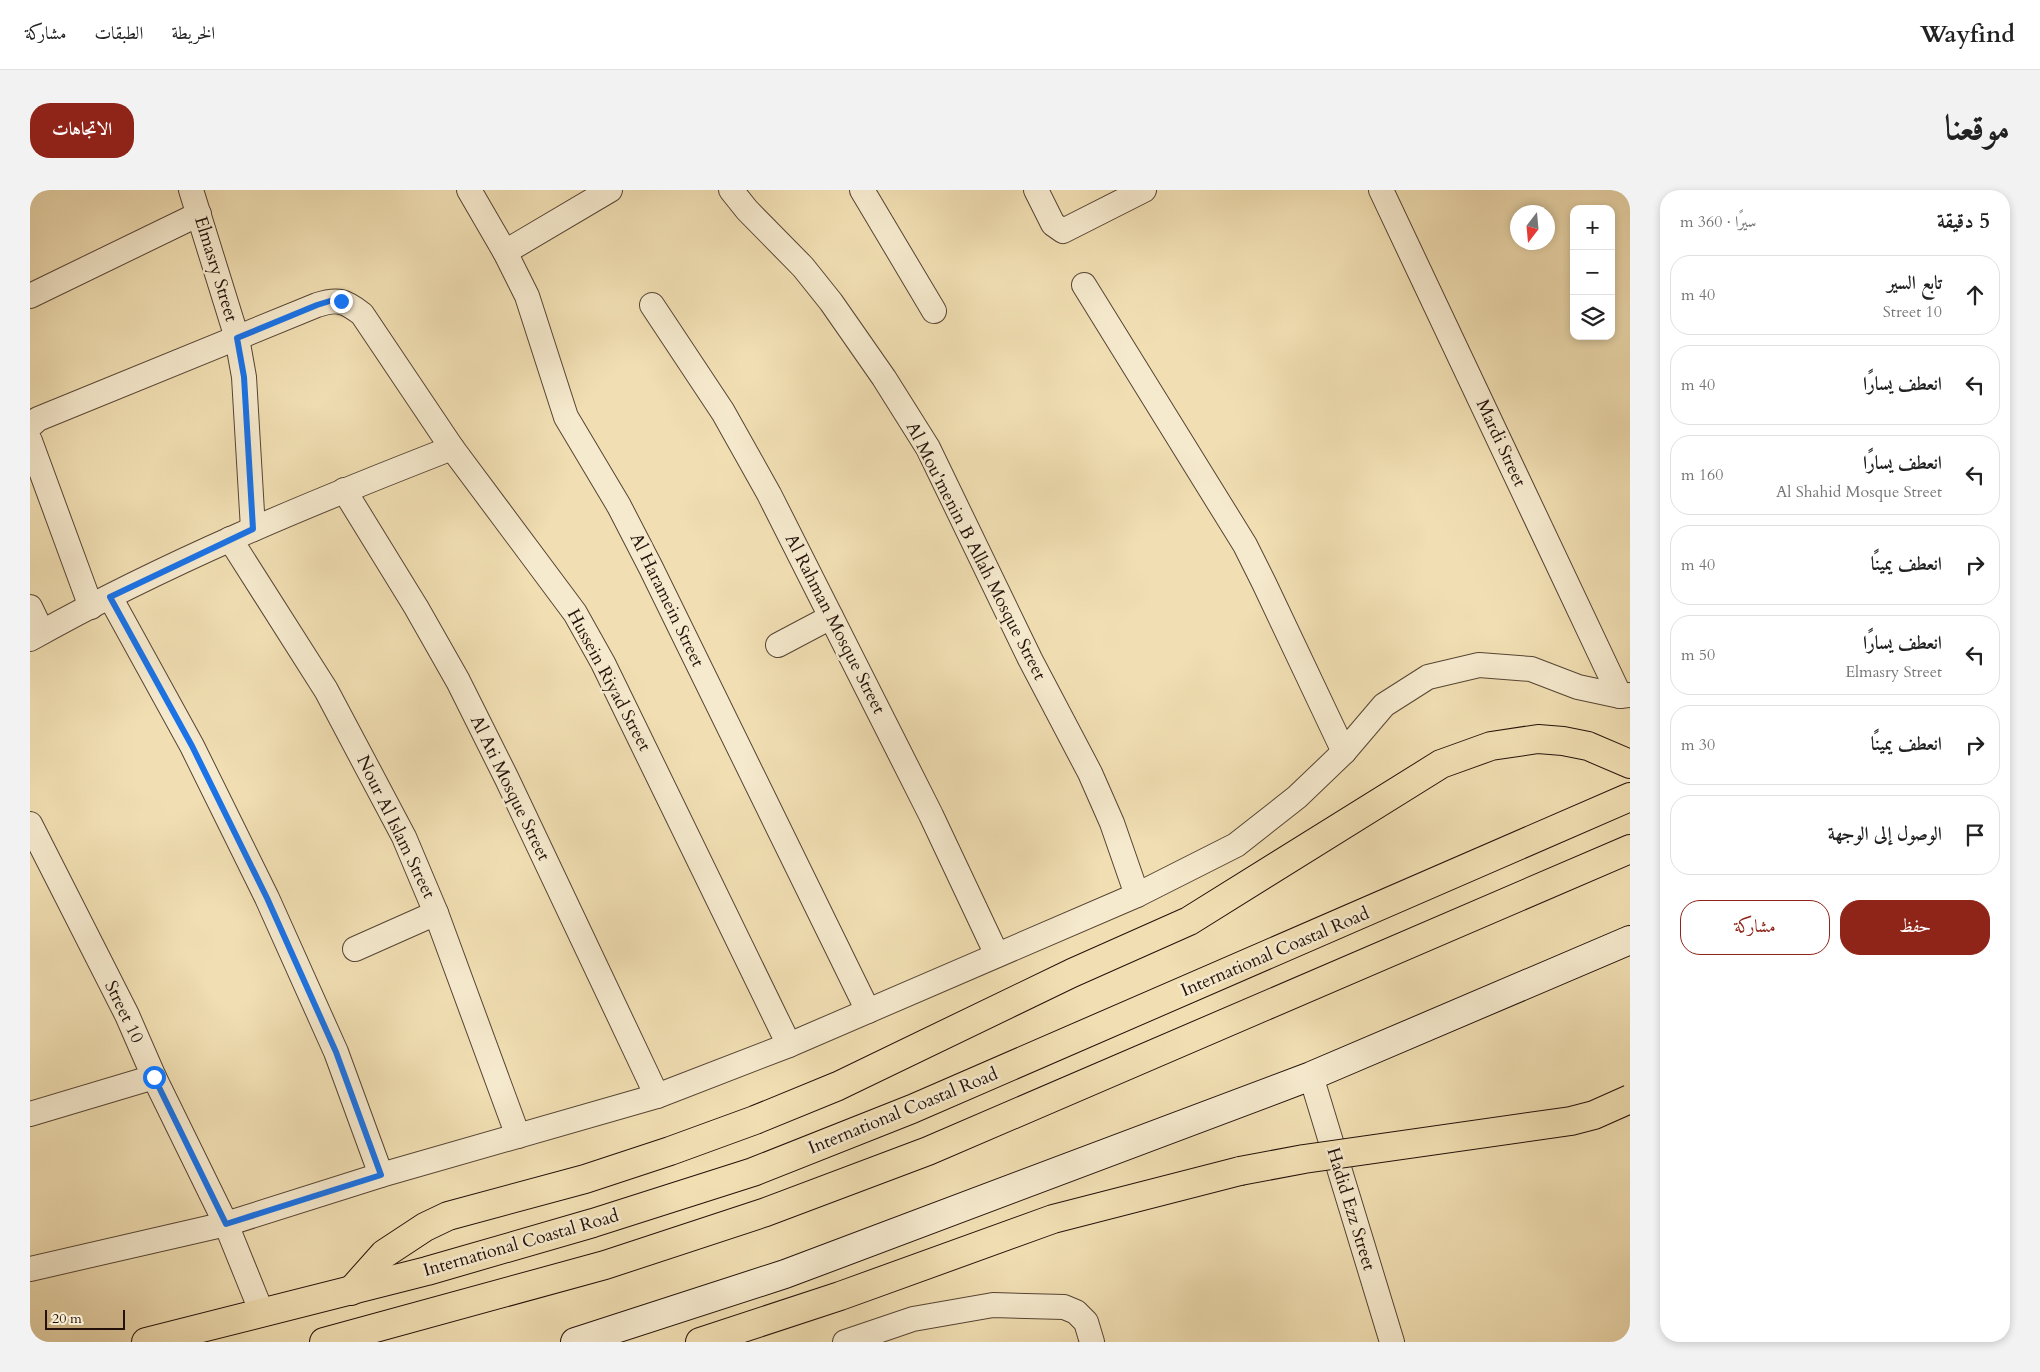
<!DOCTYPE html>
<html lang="ar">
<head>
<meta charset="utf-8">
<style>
	:root { --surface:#fff; --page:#f2f2f2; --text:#222; --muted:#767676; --line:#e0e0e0; --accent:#8f2418 }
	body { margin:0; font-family:Cardo,Amiri,serif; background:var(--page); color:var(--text); direction:rtl }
	.controls { position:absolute; right:15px; top:15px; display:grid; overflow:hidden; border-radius:10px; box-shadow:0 2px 8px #0003 }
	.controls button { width:45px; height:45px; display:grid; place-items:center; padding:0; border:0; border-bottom:1px solid var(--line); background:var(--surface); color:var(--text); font:25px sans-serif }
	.compass { position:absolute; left:1480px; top:15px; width:45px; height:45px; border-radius:50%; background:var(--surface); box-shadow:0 2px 8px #0003; rotate:196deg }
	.scale { position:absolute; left:15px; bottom:12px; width:80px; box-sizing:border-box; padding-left:5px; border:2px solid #23110a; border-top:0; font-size:14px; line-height:18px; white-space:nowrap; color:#23110a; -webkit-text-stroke:4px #f6eace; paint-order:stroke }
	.stop { position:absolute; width:15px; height:15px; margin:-11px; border:4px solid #1a73e8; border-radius:50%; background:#fff }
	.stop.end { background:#1a73e8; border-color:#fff; box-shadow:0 1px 5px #0008 }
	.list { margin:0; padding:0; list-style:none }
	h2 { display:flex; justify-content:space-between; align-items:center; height:65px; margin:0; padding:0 20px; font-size:21px }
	h2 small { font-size:16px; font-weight:400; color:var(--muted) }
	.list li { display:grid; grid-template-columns:32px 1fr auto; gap:15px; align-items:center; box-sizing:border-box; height:80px; margin:0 10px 10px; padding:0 10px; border:1px solid var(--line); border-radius:20px }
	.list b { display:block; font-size:19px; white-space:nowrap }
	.list p { margin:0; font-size:16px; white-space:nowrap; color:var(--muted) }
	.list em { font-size:16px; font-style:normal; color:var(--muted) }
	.actions { display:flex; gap:10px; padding:15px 20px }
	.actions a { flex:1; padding:11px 0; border:1px solid var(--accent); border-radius:20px; text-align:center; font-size:18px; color:var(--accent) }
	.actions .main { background:var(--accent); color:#fff }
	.icon { flex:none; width:28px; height:28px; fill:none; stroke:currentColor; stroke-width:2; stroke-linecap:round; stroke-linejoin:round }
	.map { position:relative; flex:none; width:1600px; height:1152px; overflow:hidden; direction:ltr; border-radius:20px }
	header { display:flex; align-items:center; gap:30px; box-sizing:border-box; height:70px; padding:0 25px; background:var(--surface); border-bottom:1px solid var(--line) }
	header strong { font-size:24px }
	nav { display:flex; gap:28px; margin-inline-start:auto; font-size:18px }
	.intro { display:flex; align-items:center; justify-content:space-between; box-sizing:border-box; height:120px; padding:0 30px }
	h1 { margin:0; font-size:35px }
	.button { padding:12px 22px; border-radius:20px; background:var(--accent); color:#fff; font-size:18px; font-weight:700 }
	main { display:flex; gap:30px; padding:0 30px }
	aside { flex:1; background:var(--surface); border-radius:20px; box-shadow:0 2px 8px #0003 }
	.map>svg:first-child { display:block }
</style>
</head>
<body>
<header>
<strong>Wayfind</strong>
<nav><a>الخريطة</a><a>الطبقات</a><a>مشاركة</a></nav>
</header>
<div class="intro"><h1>موقعنا</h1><a class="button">الاتجاهات</a></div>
<main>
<aside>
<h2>5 دقيقة<small>سيرًا · 360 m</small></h2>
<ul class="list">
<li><svg class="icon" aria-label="ahead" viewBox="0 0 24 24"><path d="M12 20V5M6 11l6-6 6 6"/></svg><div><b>تابع السير</b><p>Street 10</p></div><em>40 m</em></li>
<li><svg class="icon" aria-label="left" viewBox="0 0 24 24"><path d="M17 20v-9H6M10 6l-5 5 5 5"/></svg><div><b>انعطف يسارًا</b></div><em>40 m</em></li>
<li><svg class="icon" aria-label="left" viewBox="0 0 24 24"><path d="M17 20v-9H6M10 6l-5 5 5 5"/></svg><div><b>انعطف يسارًا</b><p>Al Shahid Mosque Street</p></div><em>160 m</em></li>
<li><svg class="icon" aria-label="right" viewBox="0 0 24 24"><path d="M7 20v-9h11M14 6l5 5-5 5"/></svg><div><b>انعطف يمينًا</b></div><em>40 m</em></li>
<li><svg class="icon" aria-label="left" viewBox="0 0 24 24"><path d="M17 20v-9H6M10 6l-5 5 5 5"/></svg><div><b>انعطف يسارًا</b><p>Elmasry Street</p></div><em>50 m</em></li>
<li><svg class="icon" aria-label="right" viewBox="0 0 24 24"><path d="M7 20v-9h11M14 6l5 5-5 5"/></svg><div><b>انعطف يمينًا</b></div><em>30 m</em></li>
<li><svg class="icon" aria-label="arrive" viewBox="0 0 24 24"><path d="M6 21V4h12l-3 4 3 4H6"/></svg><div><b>الوصول إلى الوجهة</b></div></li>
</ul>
<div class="actions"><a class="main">حفظ</a><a>مشاركة</a></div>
</aside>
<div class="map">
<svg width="1600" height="1152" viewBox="0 0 1600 1152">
	<rect width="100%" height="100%" fill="#f1dfb3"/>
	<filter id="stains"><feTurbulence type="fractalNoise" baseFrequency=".004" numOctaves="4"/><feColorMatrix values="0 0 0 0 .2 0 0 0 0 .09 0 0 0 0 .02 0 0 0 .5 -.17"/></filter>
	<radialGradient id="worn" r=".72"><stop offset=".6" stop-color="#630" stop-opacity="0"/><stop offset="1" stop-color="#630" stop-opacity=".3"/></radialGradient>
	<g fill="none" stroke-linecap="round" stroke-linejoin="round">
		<defs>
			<g id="street">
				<path d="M161 0 207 148 214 187 223 339"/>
				<path d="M439 0 475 62 497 106 536 227 589 316 621 378 838 821"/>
				<path d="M701 0 717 20 773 77 801 112 854 188 898 258 1000 469 1060 583 1082 633 1107 705"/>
				<path d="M832 0 904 121"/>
				<path d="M1006 0 1023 34 1033 41 1114 0"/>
				<path d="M1351 0 1590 506"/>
				<path d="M475 62 580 0"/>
				<path d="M1054 95 1215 355 1234 393 1314 562"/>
				<path d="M0 106 169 24"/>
				<path d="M622 115 693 222 739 304 901 625 967 765"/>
				<path d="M0 236 8 229 287 115C308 108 315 111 332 124L422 258 545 423 573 473 759 855"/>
				<path d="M0 251 61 417"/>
				<path d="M314 300 386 417 428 491 477 589 627 906"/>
				<path d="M200 349 296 500 374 647 406 723 488 946"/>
				<path d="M80 407 162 556 237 708 306 862 351 985"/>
				<path d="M0 417 12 442"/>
				<path d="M0 449C135 373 278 314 422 258"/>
				<path d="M748 455 801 427"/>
				<path d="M0 634 97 825 124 887 196 1034 232 1123"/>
				<path d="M325 759 406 723"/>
				<path d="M1281 886 1362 1152"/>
				<path d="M0 924 124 887"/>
				<path d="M0 1079 196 1034 351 985 627 906 759 855 1107 705 1206 655 1267 607 1314 562 1354 515 1398 487 1449 475 1501 479 1548 497 1590 506 1600 505"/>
				<path d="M815 1152 883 1129 963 1115 1034 1117 1046 1122 1056 1132 1062 1152"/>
			</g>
			<path id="secondary" d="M545 1152 755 1084 1281 886 1600 750"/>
			<g id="highway">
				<path d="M321 1101 354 1064 395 1037 418 1026 555 989 640 961 725 930 808 896 1042 783 1159 731 1411 574 1461 556 1508 549 1533 551 1558 556 1600 574"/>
				<path d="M116 1152 397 1081 563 1033 723 982 882 919 1600 607"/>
				<path d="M294 1152 575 1075 736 1022 898 961 1600 659"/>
				<path d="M670 1152 810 1106 1023 1029 1210 981"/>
			</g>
		</defs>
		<!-- street casing -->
		<use href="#street" stroke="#564434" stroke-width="26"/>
		<!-- secondary casing -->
		<use href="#secondary" stroke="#23110a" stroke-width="30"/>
		<!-- highway casing -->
		<use href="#highway" stroke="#23110a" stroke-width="30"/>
		<!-- street -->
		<use href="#street" stroke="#f6eace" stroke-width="24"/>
		<!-- secondary -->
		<use href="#secondary" stroke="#f6eace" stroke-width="28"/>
		<!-- highway -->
		<use href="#highway" stroke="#f1dfb3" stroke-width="28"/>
		<defs>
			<path id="highway-bridge" d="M1210 981 1274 969 1541 931 1564 925 1600 909"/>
		</defs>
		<!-- highway-bridge casing -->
		<use href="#highway-bridge" stroke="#23110a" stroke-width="30" stroke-linecap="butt"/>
		<!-- highway-bridge -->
		<use href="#highway-bridge" stroke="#f1dfb3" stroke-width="28"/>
	</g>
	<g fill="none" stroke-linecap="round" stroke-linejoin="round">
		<!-- route -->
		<path stroke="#1a73e8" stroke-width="6" d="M124 887 196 1034 351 985 306 862 237 708 162 556 80 407 223 339 214 187 207 148 287 115 300 111H311"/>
	</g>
	<g text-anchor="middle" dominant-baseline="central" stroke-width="5" stroke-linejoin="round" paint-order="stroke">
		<!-- street labels -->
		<g font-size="18" fill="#23110a" stroke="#f6eace">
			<text transform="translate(186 79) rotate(73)">Elmasry Street</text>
			<text transform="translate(1471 253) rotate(65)">Mardi Street</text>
			<text transform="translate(946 361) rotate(63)">Al Mou'menin B Allah Mosque Street</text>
			<text transform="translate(637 410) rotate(64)">Al Haramein Street</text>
			<text transform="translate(805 434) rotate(63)">Al Rahman Mosque Street</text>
			<text transform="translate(579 490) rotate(62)">Hussein Riyad Street</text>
			<text transform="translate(480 598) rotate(64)">Al Ati Mosque Street</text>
			<text transform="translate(366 637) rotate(64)">Nour Al Islam Street</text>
			<text transform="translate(1245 762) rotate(-23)">International Coastal Road</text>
			<text transform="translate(94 822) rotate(64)">Street 10</text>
			<text transform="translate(873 921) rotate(-22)">International Coastal Road</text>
			<text transform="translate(1321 1019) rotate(73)">Hadid Ezz Street</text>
			<text transform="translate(491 1053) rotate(-16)">International Coastal Road</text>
		</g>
	</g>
	<rect width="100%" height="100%" filter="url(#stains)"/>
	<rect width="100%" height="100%" fill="url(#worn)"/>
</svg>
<div class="controls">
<button>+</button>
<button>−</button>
<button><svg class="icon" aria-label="layers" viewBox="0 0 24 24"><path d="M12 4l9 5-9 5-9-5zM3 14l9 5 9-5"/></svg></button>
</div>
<svg class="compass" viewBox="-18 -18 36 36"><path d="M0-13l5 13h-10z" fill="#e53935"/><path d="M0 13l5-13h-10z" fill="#767676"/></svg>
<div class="scale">20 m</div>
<div class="stop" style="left:124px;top:887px"></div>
<div class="stop end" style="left:311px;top:111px"></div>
</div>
</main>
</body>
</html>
